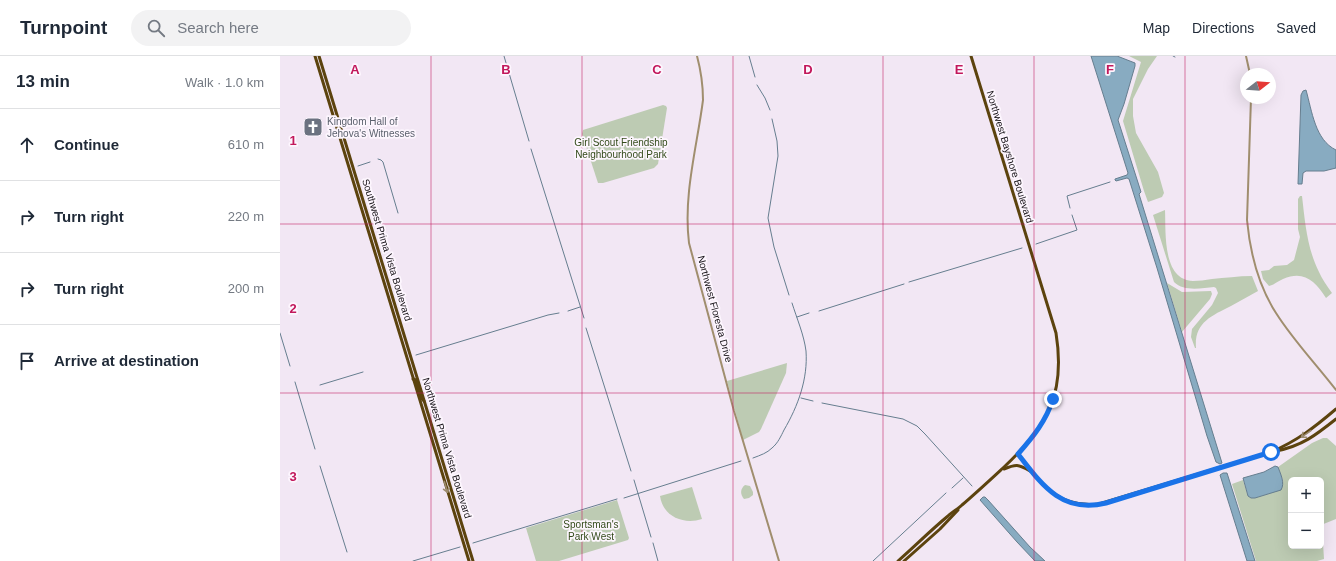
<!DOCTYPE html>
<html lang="en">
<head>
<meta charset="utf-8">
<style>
	:root { --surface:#fff; --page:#f2f2f3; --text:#1f2937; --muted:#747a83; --line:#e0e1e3 }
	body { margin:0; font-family:Arial,sans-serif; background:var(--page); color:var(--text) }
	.controls { position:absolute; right:12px; bottom:12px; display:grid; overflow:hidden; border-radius:6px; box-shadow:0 4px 16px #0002 }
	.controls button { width:36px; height:36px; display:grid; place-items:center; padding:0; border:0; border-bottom:1px solid var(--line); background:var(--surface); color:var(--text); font:20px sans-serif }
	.compass { position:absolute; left:960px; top:12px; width:36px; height:36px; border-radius:50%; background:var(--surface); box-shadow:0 4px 16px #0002; rotate:73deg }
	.stop { position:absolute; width:12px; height:12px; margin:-9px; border:3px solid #1a73e8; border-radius:50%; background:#fff }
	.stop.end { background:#1a73e8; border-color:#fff; box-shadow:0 1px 4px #0008 }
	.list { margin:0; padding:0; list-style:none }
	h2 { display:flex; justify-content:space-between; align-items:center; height:52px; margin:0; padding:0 16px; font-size:17px }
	h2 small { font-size:13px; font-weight:400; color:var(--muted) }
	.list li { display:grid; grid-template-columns:26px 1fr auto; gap:12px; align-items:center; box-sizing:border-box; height:72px; padding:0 16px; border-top:1px solid var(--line) }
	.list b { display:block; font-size:15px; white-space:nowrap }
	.list em { font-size:13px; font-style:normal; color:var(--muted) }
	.icon { flex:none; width:22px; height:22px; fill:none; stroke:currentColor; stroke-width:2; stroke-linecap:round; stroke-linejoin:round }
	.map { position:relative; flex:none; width:1056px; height:505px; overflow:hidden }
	header { display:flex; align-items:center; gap:24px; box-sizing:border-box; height:56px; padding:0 20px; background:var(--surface); border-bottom:1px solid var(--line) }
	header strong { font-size:19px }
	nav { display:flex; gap:22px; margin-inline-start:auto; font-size:14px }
	.search { width:280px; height:36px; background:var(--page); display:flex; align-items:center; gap:10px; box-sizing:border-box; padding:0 14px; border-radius:22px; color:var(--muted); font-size:15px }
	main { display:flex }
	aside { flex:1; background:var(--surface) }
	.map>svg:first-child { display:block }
</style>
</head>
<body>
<header>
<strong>Turnpoint</strong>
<div class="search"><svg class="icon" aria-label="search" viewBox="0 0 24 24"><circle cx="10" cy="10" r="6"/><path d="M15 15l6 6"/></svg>Search here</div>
<nav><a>Map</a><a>Directions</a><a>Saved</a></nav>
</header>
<main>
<aside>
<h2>13 min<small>Walk · 1.0 km</small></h2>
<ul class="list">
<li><svg class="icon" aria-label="ahead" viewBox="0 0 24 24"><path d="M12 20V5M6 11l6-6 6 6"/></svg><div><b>Continue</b></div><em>610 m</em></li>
<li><svg class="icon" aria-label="right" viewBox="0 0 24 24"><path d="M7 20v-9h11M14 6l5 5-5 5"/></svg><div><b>Turn right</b></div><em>220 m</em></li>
<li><svg class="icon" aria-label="right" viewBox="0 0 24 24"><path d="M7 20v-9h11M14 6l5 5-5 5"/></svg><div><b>Turn right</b></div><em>200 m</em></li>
<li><svg class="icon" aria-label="arrive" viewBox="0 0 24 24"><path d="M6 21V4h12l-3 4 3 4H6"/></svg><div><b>Arrive at destination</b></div></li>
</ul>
</aside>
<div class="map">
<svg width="1056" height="505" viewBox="0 0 1056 505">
	<rect width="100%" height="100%" fill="#f2e7f4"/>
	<!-- green -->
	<g fill="#bdcbb3">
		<path d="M849 0H877L868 13 853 43V60L856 77 878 116 884 137 882 141 868 146 864 135 843 65 861 6Z"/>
		<path d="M383 49 386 50 387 52 378 108 374 112 323 127H318L302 78 303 74Z"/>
		<path d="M1020 140H1022C1025 166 1027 192 1039 216 1042 223 1047 230 1052 237L1046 242C1035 225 1024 214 1003 223 998 225 994 229 989 230L983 223 981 215 989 214 994 210 1007 209 1014 204 1020 181 1018 173V143Z"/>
		<path d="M885 154C886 176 882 224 913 225 919 225 925 224 932 223 945 222 958 220 972 220L978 235C969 240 960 245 951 250 931 260 914 267 916 292H915L911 281 912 273 932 249 938 237 936 232 934 231C922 232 904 236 894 226L873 159Z"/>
		<path d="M887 227 902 236 931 235 932 238 930 243 902 276Z"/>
		<path d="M507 307 506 317 481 373 479 376 463 384 447 325Z"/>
		<path d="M1043 382H1047L1056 390V463L1041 469V424H1011V490H1041V484L1043 487 1044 503 1037 505H976L952 428 963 424 968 440C983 444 992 433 1003 425L998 411 1032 387Z"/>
		<path d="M465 429 470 430 473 436V439L469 442 464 443C460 438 460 433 465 429Z"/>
		<path d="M412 431 422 463C404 469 383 461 380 440Z"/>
		<path d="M337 444 349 482 348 484 279 505H256L246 472Z"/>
	</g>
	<!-- water -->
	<g fill="#88abc1" stroke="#667e8f">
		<path d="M811 0H837L855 7V10L844 48 838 64 861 136 859 138 942 407 940 408 936 406 927 380 877 212 849 123 847 122 836 125 835 124V123L847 119 848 117Z"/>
		<path d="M1026 34C1032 55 1035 84 1056 94V112L1044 115H1026L1023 117 1022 128H1018L1021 39 1023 35Z"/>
		<path d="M995 410 998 411C1001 419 1005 427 1001 434L975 442H971L968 440 963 422 984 416Z"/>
		<path d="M943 417H947L975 505H967L940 419Z"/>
		<path d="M703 441H705L708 444 750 491 765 505H755L737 486 700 444Z"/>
	</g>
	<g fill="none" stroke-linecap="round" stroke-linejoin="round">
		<!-- stream -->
		<g stroke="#667e8f" stroke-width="1">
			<path d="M224 0 249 85"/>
			<path d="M469 0 475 21"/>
			<path d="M893 0 895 1"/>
			<path d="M477 29 485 42 490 54"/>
			<path d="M492 63 497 85 498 100 488 162 494 191 509 239"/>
			<path d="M251 93 304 262"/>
			<path d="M98 103 101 104 103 106 118 157"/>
			<path d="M78 110 90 106"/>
			<path d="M790 152 787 140 830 126"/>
			<path d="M756 188 797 174 792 159"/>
			<path d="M629 226 742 192"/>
			<path d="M288 255 300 251"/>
			<path d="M539 255 624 228"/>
			<path d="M517 261 529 257"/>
			<path d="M306 272 351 415"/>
			<path d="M0 277 10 310"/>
			<path d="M136 299 268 259 279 257"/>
			<path d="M15 326 35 393"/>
			<path d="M40 329 83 316"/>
			<path d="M521 342 533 345"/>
			<path d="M542 347 623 363 637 370 645 378 692 430"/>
			<path d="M473 402C481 399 487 397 492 392 498 387 501 380 504 374 518 350 528 323 526 295 524 279 517 263 512 247"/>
			<path d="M40 410 67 496"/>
			<path d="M354 424 371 481"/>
			<path d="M672 432 683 422"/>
			<path d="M344 442 461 405"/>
			<path d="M193 487 337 443"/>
			<path d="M373 487 378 505"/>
			<path d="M133 505 180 491"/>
			<path d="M593 505 666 437"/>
		</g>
		<!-- minor -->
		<g stroke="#a08e6e" stroke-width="2">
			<path d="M417 0C421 15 423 28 423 44 417 91 403 139 409 187L454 355 499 505"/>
			<path d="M966 0 970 18"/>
			<path d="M971 42 967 164C970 196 978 229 996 257 1013 284 1036 308 1056 334"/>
		</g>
		<!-- major -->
		<g stroke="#5c430e" stroke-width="3">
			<path d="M35 0 189 505"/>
			<path d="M39 0 193 505"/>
			<path d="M133 323 136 324 142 343 144 345"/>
			<path d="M996 395C1022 390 1036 379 1056 363"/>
			<path d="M738 398C760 427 778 453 819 448L991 396C1017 385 1035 371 1056 353"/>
			<path d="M724 413C736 408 738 408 750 415"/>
			<path d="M618 505C635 490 651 474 668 460 672 456 678 453 682 449 696 437 710 424 723 412 767 371 786 339 776 277L691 0"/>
			<path d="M624 505 660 473 678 454"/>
		</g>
	</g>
	<!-- one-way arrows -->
	<defs><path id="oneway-shaft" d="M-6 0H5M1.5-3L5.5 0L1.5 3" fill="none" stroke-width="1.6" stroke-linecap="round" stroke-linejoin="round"/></defs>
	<g stroke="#9c8b6e">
		<use href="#oneway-shaft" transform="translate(1026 378) rotate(145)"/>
		<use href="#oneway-shaft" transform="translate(166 431) rotate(73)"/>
	</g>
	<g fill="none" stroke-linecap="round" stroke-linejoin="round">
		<!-- route -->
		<path stroke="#1a73e8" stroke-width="5" d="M773 343C766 365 753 381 738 398 762 429 782 458 826 447L991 396"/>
	</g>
	<!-- grid -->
	<path fill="none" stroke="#c2185b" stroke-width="1" stroke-opacity="0.55" d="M151 0V505M302 0V505M453 0V505M603 0V505M754 0V505M905 0V505M0 168H1056M0 337H1056"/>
	<!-- icons -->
	<defs>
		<symbol id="church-square" viewBox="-11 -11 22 22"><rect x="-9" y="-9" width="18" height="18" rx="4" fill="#6b7280" stroke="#fdf6fe"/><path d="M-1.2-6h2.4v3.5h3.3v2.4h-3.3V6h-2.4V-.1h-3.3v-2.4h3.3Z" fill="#fff"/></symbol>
	</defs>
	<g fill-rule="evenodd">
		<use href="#church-square" x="22" y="60" width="22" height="22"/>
	</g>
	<g text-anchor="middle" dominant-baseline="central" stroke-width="3.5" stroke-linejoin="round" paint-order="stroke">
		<!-- worship labels -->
		<g font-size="10" fill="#5b616d" stroke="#fdf6fe" text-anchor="start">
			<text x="47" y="65">Kingdom Hall of<tspan x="47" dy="12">Jehova's Witnesses</tspan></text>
		</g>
		<!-- park labels -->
		<g font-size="10" fill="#334b1a" stroke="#fdf6fe">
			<text x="341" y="86">Girl Scout Friendship<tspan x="341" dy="12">Neighbourhood Park</tspan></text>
			<text x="311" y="468">Sportsman's<tspan x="311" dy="12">Park West</tspan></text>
		</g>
		<!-- street labels -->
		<g font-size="10" fill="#181419" stroke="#fdf6fe">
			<text transform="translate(730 101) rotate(73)">Northwest Bayshore Boulevard</text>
			<text transform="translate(107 194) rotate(73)">Southwest Prima Vista Boulevard</text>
			<text transform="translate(435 253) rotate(75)">Northwest Floresta Drive</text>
			<text transform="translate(167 392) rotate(73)">Northwest Prima Vista Boulevard</text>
		</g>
	</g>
	<g font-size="13" text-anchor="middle" font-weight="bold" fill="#c2185b" stroke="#fdf6fe" stroke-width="3.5" stroke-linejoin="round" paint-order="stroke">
		<text x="75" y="18">A</text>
		<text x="226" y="18">B</text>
		<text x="377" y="18">C</text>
		<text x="528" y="18">D</text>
		<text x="679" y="18">E</text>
		<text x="830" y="18">F</text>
		<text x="13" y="89">1</text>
		<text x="13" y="257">2</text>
		<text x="13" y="425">3</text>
	</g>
</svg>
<div class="controls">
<button>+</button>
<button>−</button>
</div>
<svg class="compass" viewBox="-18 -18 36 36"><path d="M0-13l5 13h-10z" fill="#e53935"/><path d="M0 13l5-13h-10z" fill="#747a83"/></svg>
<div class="stop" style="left:991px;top:396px"></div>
<div class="stop end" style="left:773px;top:343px"></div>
</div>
</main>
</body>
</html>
